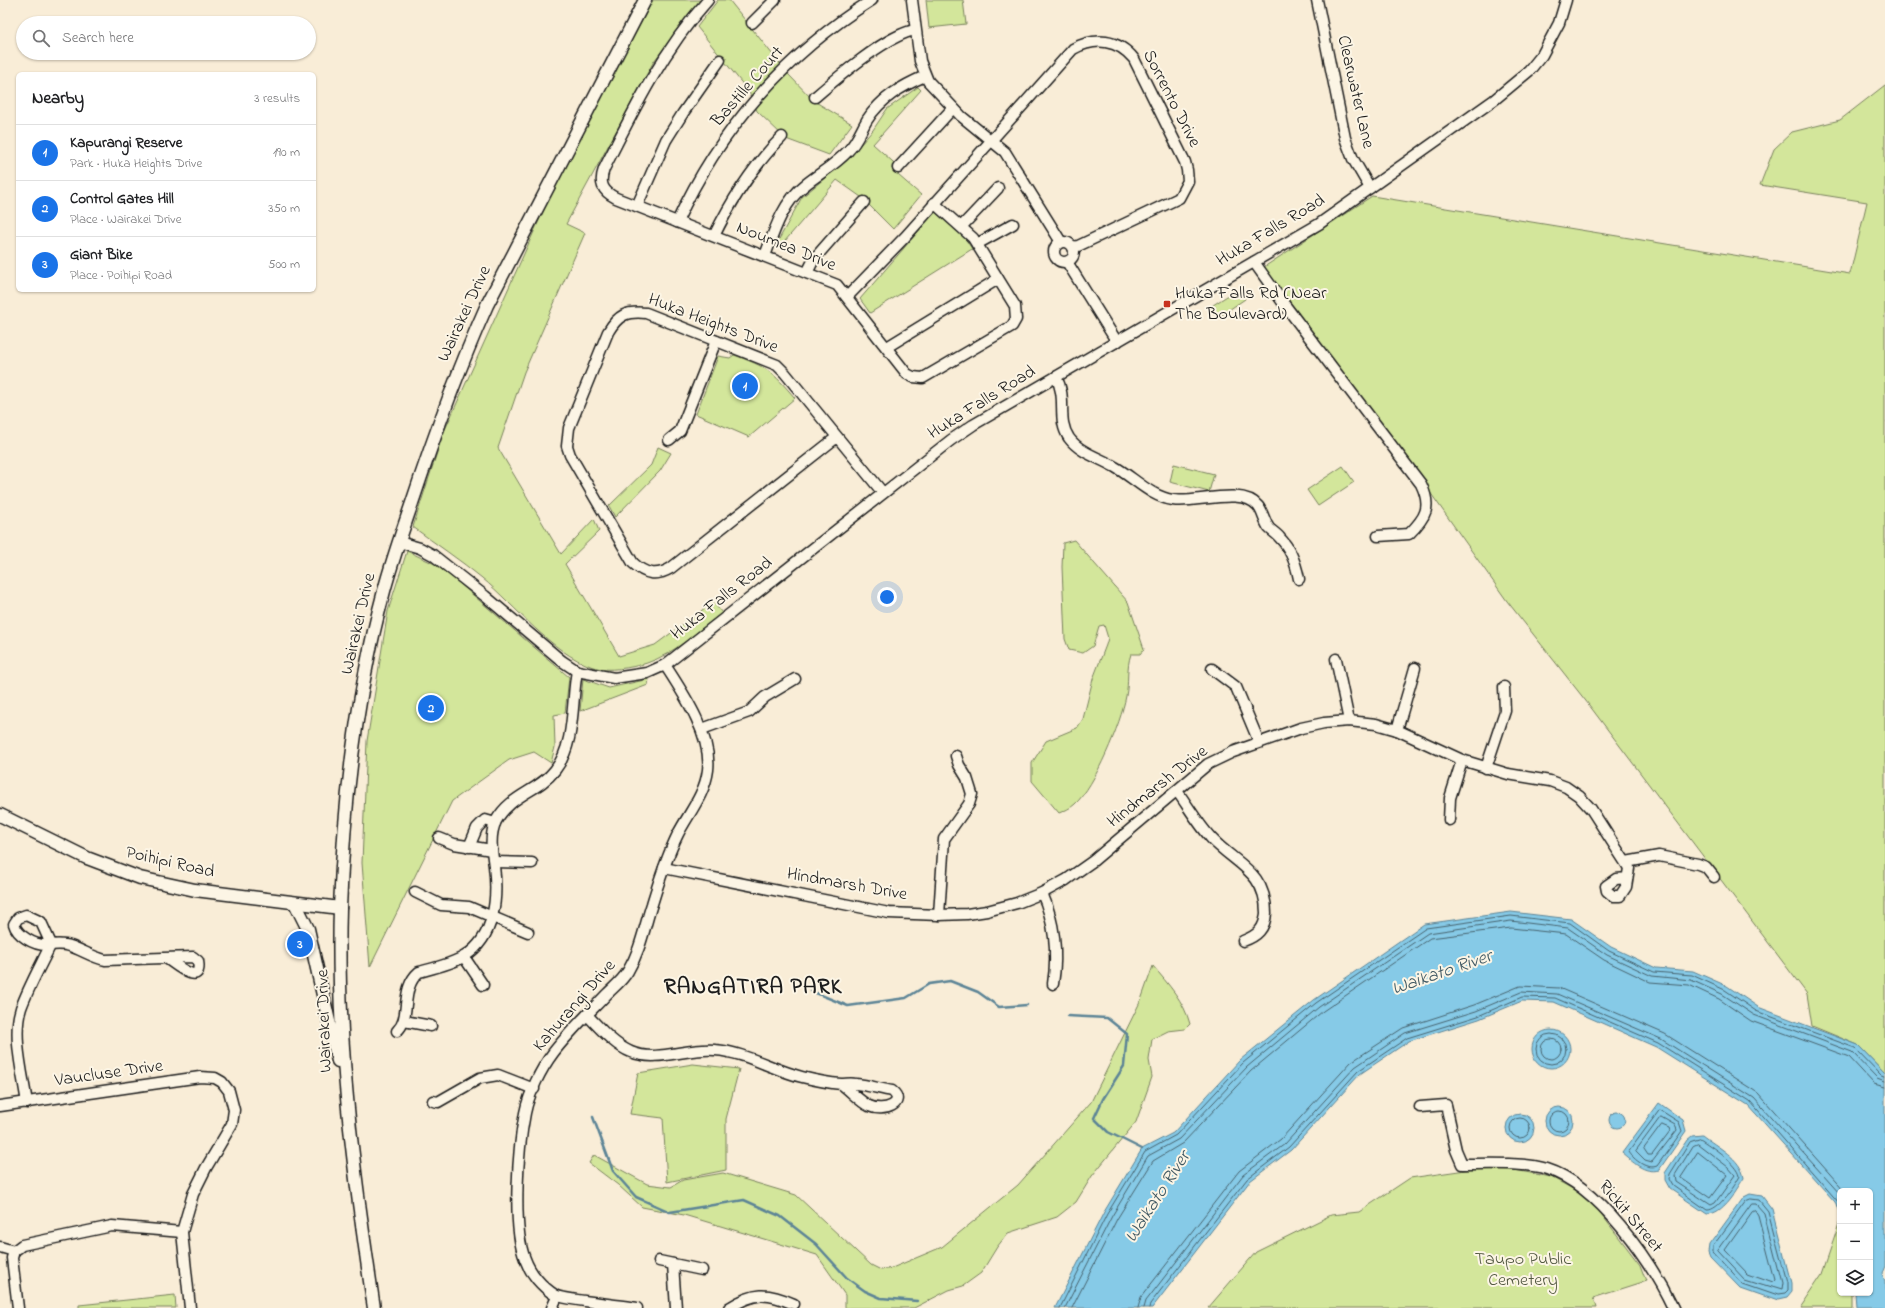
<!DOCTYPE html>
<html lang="en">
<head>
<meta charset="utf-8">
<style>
	:root { --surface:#fff; --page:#f2f2f2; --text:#202124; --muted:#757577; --line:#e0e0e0; --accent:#1a73e8 }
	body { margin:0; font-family:"Indie Flower",sans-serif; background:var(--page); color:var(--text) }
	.controls { position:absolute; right:12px; bottom:12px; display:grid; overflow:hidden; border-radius:6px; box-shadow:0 1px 3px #0004 }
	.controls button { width:36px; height:36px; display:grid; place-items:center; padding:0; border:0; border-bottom:1px solid var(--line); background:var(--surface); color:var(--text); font:20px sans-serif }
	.you { position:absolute; left:887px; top:597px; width:14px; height:14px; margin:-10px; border:3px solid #fff; border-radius:50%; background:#1a73e8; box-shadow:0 0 0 6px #1a73e833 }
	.badge { display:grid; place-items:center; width:26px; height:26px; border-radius:50%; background:var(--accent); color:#fff; font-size:13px; font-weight:700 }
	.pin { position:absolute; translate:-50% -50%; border:2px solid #fff; box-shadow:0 1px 4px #0006 }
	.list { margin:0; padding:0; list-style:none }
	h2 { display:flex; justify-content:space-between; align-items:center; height:52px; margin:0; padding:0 16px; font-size:17px }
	h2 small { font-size:13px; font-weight:400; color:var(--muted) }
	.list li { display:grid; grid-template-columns:26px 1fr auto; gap:12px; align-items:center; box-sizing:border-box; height:56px; padding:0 16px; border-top:1px solid var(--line) }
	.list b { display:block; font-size:15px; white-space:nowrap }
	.list p { margin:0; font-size:13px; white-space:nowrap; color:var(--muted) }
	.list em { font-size:13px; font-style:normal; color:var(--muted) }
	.icon { flex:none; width:22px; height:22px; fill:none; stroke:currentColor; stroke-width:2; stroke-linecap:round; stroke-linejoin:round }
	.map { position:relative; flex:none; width:1885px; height:1308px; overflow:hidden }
	.search { position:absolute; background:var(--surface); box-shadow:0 1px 3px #0004; left:16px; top:16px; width:300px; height:44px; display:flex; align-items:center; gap:10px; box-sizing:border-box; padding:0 14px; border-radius:22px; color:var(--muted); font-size:15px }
	.panel { position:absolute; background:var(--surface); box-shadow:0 1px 3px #0004; left:16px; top:72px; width:300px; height:220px; border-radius:6px }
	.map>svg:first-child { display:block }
</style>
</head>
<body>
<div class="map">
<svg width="1885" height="1308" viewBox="0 0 1885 1308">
	<rect width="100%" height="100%" fill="#f9edd7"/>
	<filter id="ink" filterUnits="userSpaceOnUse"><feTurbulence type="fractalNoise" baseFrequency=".025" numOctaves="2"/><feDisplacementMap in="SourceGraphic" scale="8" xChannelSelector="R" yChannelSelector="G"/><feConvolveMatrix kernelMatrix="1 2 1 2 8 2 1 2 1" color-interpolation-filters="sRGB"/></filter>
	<g filter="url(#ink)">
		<!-- green -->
		<g fill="#d3e69b" stroke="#78815c">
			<path d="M653 0H702L654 61 566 224 585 233 524 372 498 448 561 554 594 519 599 531 565 564 619 656 655 645 713 602 722 613C699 630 674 654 647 663 631 668 608 672 593 667 550 652 516 606 482 578 460 560 436 544 413 527L443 434 559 176Z"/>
			<path d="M718 0H729L789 75 814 101 852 124 829 155 786 139 757 111 749 92 697 27Z"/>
			<path d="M926 0H963L966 24 929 28Z"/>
			<path d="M1885 85V1073L1858 1045 1812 1026 1807 994 1589 705 1507 601 1398 447 1264 267 1372 196 1850 274 1867 202 1760 185 1774 149 1792 132 1840 120Z"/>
			<path d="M918 87 921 90 873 144 902 170 898 175 921 195 893 229 861 197 837 180 779 248 777 243 802 197 849 158 873 130 887 109Z"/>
			<path d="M935 212 965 238 972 249 870 313 860 299Z"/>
			<path d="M1238 289 1245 299 1217 318 1210 307Z"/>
			<path d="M734 355C767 367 772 371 795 398L749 437 696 414 717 359 718 356 730 358Z"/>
			<path d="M658 447 671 453 660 471 615 517 609 506 651 465Z"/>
			<path d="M1174 464 1214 474 1209 492 1170 482Z"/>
			<path d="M1343 466 1354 482 1318 506 1307 490Z"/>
			<path d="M1074 540 1128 602 1144 649 1140 654H1131C1126 668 1129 682 1126 696 1121 723 1095 786 1075 804 1071 808 1064 811 1059 813L1032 781V763L1046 741 1077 728 1083 719 1093 679 1106 645 1108 638 1104 625 1099 626 1093 646 1083 653 1069 650 1065 639 1062 567 1063 543Z"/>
			<path d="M407 551 439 566 569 677 565 713 554 715 555 747 551 763 534 752 509 760 452 801 370 967 362 863 367 741 388 611Z"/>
			<path d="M583 679 609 688 649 679 648 685 580 711Z"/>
			<path d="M1153 966C1168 984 1184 1001 1190 1024L1185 1029 1168 1031 1152 1039 1149 1060 1152 1077 1136 1122 1092 1176 1076 1202 1057 1217 1008 1233 997 1247 981 1273 963 1286 949 1290 914 1308H845V1295L817 1255 684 1215 642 1207 618 1185 589 1163 594 1155 647 1184 671 1187 683 1180 723 1173 796 1195 871 1265 881 1270 892 1268 942 1247 1018 1185 1091 1102 1141 1000Z"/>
			<path d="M693 1064 739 1069 726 1119V1170L667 1182 663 1118 630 1114 638 1073Z"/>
			<path d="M1494 1166 1551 1177 1589 1198 1640 1265 1646 1281 1593 1298 1596 1308H1208L1256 1252 1331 1215 1359 1212 1410 1178Z"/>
			<path d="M1840 1221V1293H1853V1308H1799L1822 1274Z"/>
			<path d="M175 1295 176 1308H79V1305Z"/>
		</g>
		<!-- water -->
		<g fill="#86cae7" stroke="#5c8496">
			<path d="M1511 912 1571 919 1611 947 1656 968 1693 971 1727 986 1758 1007 1858 1045 1885 1073V1267L1882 1274 1885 1281V1308H1857L1856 1293H1870V1191H1840V1216L1835 1202 1748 1105 1656 1047 1554 1002 1522 1001 1479 1019 1409 1041 1360 1074 1291 1150 1250 1181 1152 1308H1055L1104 1212 1142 1149 1173 1133 1240 1060 1314 1000 1424 924Z"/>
			<circle cx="1551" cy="1049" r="19"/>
			<path d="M1659 1103 1683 1120 1686 1131 1659 1170C1644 1174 1633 1162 1622 1153Z"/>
			<circle cx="1559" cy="1121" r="14"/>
			<circle cx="1617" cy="1120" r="8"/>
			<circle cx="1520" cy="1128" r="14"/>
			<path d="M1702 1135C1717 1147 1741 1158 1744 1178 1735 1191 1724 1214 1707 1214L1670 1189 1665 1180V1173L1687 1140 1692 1136Z"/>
			<path d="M1750 1194 1762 1196 1772 1209 1791 1283V1293L1786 1299 1777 1301 1740 1288 1710 1257 1708 1252 1709 1245 1744 1197Z"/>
		</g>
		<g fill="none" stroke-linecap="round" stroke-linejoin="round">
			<!-- shore -->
			<g stroke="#46626d" stroke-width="1">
				<circle cx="1551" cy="1049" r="15"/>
				<circle cx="1551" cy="1049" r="10"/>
				<path d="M1660 1110 1679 1122 1682 1131 1657 1166C1647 1170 1634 1160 1629 1152Z"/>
				<circle cx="1559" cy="1121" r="10"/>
				<path d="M1661 1117 1675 1125 1677 1130 1652 1162 1645 1160 1636 1151Z"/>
				<circle cx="1520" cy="1128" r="10"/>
				<path d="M1662 1125 1669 1128 1670 1131 1652 1155H1648L1644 1149Z"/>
				<path d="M1700 1139C1711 1146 1738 1164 1740 1176 1735 1186 1718 1211 1707 1210L1673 1186 1669 1179 1670 1174 1690 1142Z"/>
				<path d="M1698 1144 1728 1167 1735 1175 1715 1203 1711 1205 1676 1182 1675 1175 1693 1146Z"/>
				<path d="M1698 1152 1727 1175 1710 1198 1681 1178Z"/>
				<path d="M1751 1199 1759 1200 1768 1211 1787 1283V1292L1784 1295 1777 1296 1742 1284 1713 1252V1246L1746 1201Z"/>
				<path d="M1752 1204H1756L1764 1213 1782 1284 1781 1291 1745 1280 1718 1251Z"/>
				<path d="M1755 1211 1758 1216 1775 1281 1773 1283 1748 1274 1725 1250 1752 1212Z"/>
				<path d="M1060 1308 1107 1214 1145 1152 1176 1135 1243 1063 1316 1003 1426 928 1511 916 1570 923 1609 951 1654 972 1692 975 1725 990 1756 1011 1855 1048 1881 1075 1885 1076"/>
				<path d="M1065 1308 1112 1216 1148 1156 1179 1139 1247 1067 1319 1007 1428 933 1511 921 1568 928 1607 955 1652 976 1691 980 1722 994 1754 1015 1852 1052 1877 1078 1885 1081"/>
				<path d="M1072 1308 1117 1219 1153 1161 1183 1143 1251 1071 1323 1011 1430 938 1511 928 1566 934 1604 960 1650 982 1689 985 1719 999 1751 1021 1849 1057 1874 1084 1885 1087"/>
				<path d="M1138 1308 1141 1297 1239 1171 1281 1139 1351 1062 1403 1028 1474 1005 1520 986 1559 988 1665 1034 1758 1093 1845 1191"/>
				<path d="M1144 1308 1146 1301 1243 1175 1285 1144 1355 1067 1405 1033 1476 1011 1521 992 1557 994 1661 1039 1754 1098 1840 1194"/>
				<path d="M1149 1308 1150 1304 1247 1179 1289 1147 1358 1071 1407 1038 1478 1016 1522 997 1555 998 1658 1043 1750 1101 1840 1204"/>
			</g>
			<!-- stream -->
			<g stroke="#5c8496" stroke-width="2.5">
				<path d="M811 991 848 1006 906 998 929 984 950 981 978 992 999 1007 1027 1005"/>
				<path d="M1067 1016 1107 1018 1127 1034 1124 1066 1103 1099 1094 1118 1108 1132 1142 1149"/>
				<path d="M593 1117 613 1171 636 1197 670 1212 744 1200 780 1216 816 1244 847 1278 865 1291 881 1298 917 1301"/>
			</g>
			<defs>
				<g id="minor">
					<path d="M708 0C663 50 634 109 604 169 599 183 602 191 616 198L837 285 907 374 913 377 923 378 1012 326 1016 319 1015 306 973 238 934 203"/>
					<path d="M912 0 920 61 928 81 961 116 1005 152 1061 242"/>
					<path d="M1317 0 1345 138 1353 159 1370 188"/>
					<path d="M752 23 775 0"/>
					<path d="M815 97C838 77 887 35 915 30"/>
					<path d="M898 168 953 108"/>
					<path d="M637 206 666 140 683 113 720 60"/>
					<path d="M677 222C719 130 786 54 872 0"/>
					<path d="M962 226 998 188"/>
					<path d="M714 236C732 199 753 166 782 137"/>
					<circle cx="1064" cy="252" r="10"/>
					<path d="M977 244 1013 224"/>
					<path d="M765 256C774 231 783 202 805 185 820 173 835 165 848 151 857 142 861 130 867 120 881 98 902 86 925 76"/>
					<path d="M1067 262 1117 342"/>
					<path d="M1254 262 1284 304 1421 484C1432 507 1426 517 1409 534L1378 536"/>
					<path d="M807 273 814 259 864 202"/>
					<path d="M847 297 905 237 1073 49C1095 37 1118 39 1134 59L1185 162 1187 170 1188 181 1179 198 1078 246 1073 247"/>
					<path d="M887 347 998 279"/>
					<path d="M1056 377C1068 399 1056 419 1069 438 1080 453 1100 458 1115 467 1133 477 1151 497 1173 500 1195 504 1242 486 1258 506 1263 512 1264 521 1269 528 1272 531 1277 534 1280 538 1291 549 1296 564 1299 579"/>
					<path d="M837 437 671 568C656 577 645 574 633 563L570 455 567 446 569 428 608 332C618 315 626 311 646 313L777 365 785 373 883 493"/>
					<path d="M669 440 680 431 716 341"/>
					<path d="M399 542 420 548 433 555 485 596 562 661 577 671 614 678 647 673 665 665 951 440 973 425 1319 224 1494 100 1529 71 1542 55 1559 23 1566 0"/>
					<path d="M1336 659 1349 721"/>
					<path d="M1212 669 1236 687 1259 742"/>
					<path d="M702 729 749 712 765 697 795 679"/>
					<path d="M1397 730 1415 668"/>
					<path d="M1486 768 1505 711 1504 687"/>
					<path d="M1177 791C1188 806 1198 824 1211 838 1235 864 1266 871 1266 913 1265 929 1257 936 1243 941"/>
					<path d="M1449 820 1450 798 1462 760"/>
					<path d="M439 838 454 844 492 850"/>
					<path d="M469 847 477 828 485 820 495 823"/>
					<path d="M494 862 532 863"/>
					<path d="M1626 862 1659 856 1698 864 1706 867 1714 877"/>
					<path d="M664 868 889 913 939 915 967 914 987 911 1017 903 1042 893 1066 880 1093 861 1208 764 1233 752 1301 728 1324 723 1349 721 1376 724 1397 730 1462 760 1508 774 1550 781 1566 787 1579 796 1591 809 1629 868 1626 887 1620 896H1613L1607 891 1606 886 1616 879 1627 878"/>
					<path d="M415 892 441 905 469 907 528 932"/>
					<path d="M1042 893C1055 923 1058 952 1053 984"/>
					<path d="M939 915 944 839 969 804 972 794 967 778 959 765 956 756"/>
					<path d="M51 944 41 922 26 915 18 918 14 924C17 935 33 945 46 945 54 945 62 943 70 946 82 950 92 957 105 960L193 957 198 961C203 989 174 963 166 958"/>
					<path d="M464 957 483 985"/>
					<path d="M587 1015C600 1028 614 1045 631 1052 658 1063 687 1047 715 1050 745 1052 773 1070 802 1077 814 1080 828 1083 841 1084 846 1084 851 1083 856 1084 868 1085 880 1089 892 1091 907 1103 884 1113 869 1106 859 1101 851 1091 841 1084"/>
					<path d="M404 1021 431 1026"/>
					<path d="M397 1031C412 1018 399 989 419 972 434 968 452 964 465 956 495 937 498 898 494 866 492 852 489 835 496 821 511 794 538 792 555 770 576 743 571 703 577 671"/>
					<path d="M433 1101 438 1102 480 1078 498 1075 534 1089"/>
					<path d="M27 1103C23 1075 12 1035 21 1008 29 986 41 965 51 944"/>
					<path d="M0 1106 200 1077 215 1078 222 1082 229 1091 234 1110 232 1124 206 1168 193 1194 182 1232 190 1308"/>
					<path d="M1420 1107 1446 1105 1456 1150 1462 1164C1486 1164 1525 1162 1547 1169 1598 1185 1651 1261 1673 1308"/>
					<path d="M0 1247 14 1251"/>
					<path d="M659 1261 702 1270"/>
					<path d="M673 1264 676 1308"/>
					<path d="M18 1308 12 1258 14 1251 22 1245 112 1226 182 1232"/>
					<path d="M552 1308 557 1297"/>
					<path d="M637 1308C622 1305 563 1300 555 1295 542 1287 530 1273 525 1259 512 1227 518 1148 525 1113 529 1093 541 1069 553 1053 569 1032 589 1013 607 994 614 987 623 980 628 971 641 949 644 928 652 904 659 881 667 856 678 834 689 813 705 794 708 770 712 735 683 693 665 665"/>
					<path d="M729 1308C754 1292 767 1292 794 1304"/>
				</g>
				<g id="major">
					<path d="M0 815 87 858 140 878 195 890 340 908"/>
					<path d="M295 903 308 929 338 1061"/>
					<path d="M374 1308C354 1176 336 1042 340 908 344 802 356 694 384 591 392 561 402 532 412 503 434 436 458 370 487 305L645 0"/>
				</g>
			</defs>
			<!-- minor casing -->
			<use href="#minor" stroke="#1c1c1c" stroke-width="13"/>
			<!-- major casing -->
			<use href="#major" stroke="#1c1c1c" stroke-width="15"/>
			<!-- minor -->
			<use href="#minor" stroke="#fcf5e5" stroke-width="10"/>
			<!-- major -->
			<use href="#major" stroke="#fcf5e5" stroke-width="12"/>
		</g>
	</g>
	<!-- markers -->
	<rect fill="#c8321e" stroke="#fcf5e5" stroke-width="1.5" x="1163" y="300" width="8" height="8" rx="2"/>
	<g text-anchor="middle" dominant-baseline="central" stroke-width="4" stroke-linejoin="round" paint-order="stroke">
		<!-- street labels -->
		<g font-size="18" fill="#1c1c1c" stroke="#fcf5e5">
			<text transform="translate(748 87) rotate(-49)">Bastille Court</text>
			<text transform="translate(1355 92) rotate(77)">Clearwater Lane</text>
			<text transform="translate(1171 99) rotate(63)">Sorrento Drive</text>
			<text transform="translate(1271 231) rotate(-31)">Huka Falls Road</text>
			<text transform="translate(786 247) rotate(22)">Noumea Drive</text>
			<text transform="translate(465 314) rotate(-65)">Wairakei Drive</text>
			<text transform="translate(713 324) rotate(21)">Huka Heights Drive</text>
			<text transform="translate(982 403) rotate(-32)">Huka Falls Road</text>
			<text transform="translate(722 599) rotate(-38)">Huka Falls Road</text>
			<text transform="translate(359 624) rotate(-77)">Wairakei Drive</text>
			<text transform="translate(1158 787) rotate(-38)">Hindmarsh Drive</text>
			<text transform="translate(170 863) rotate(13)">Poihipi Road</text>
			<text transform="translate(847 885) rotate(10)">Hindmarsh Drive</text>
			<text transform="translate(575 1006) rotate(-49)">Kahurangi Drive</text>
			<text transform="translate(325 1021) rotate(-92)">Wairakei Drive</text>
			<text transform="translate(109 1074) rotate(-8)">Vaucluse Drive</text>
			<text transform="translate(1630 1217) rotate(50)">Rickit Street</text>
		</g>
		<!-- poi labels -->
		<g font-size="18" fill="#1c1c1c" stroke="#fcf5e5" text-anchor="start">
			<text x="1175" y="294">Huka Falls Rd (Near<tspan x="1175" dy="21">The Boulevard)</tspan></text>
		</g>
		<!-- park labels -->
		<g font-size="18" fill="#535942" stroke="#fcf5e5">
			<text x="1523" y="1260">Taupo Public<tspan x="1523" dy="21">Cemetery</tspan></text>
		</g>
		<!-- water labels -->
		<g font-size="19" font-style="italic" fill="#415963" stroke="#fcf5e5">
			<text transform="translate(1442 973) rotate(-19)">Waikato River</text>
			<text transform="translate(1158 1197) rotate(-57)">Waikato River</text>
		</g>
		<!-- district labels -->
		<g font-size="22" font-weight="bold" letter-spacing="1" fill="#1c1c1c" stroke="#fcf5e5">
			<text x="753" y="988">RANGATIRA PARK</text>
		</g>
	</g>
</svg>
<div class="controls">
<button>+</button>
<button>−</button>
<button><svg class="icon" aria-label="layers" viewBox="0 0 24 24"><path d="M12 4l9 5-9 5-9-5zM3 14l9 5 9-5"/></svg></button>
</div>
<div class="you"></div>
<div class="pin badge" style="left:745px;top:386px">1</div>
<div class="pin badge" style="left:431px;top:708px">2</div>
<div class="pin badge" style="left:300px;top:944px">3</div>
<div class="search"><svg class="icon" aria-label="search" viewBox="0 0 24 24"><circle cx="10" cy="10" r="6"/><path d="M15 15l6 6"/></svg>Search here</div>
<section class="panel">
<h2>Nearby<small>3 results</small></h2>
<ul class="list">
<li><span class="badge">1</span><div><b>Kapurangi Reserve</b><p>Park · Huka Heights Drive</p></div><em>190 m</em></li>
<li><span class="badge">2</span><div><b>Control Gates Hill</b><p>Place · Wairakei Drive</p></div><em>350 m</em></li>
<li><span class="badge">3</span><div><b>Giant Bike</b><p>Place · Poihipi Road</p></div><em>500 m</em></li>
</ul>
</section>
</div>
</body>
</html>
